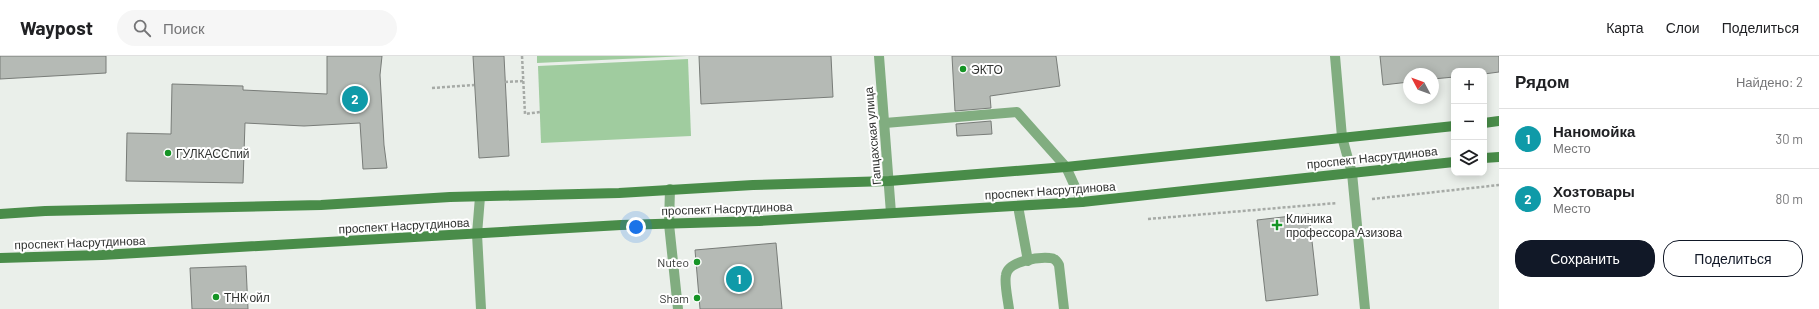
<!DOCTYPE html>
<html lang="ru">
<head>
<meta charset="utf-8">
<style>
	:root { --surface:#fff; --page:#f6f6f6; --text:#202124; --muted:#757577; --line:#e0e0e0; --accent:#111827 }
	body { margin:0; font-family:Barlow,sans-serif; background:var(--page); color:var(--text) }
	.controls { position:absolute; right:12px; top:12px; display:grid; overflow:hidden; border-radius:8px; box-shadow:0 2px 10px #0003 }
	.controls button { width:36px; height:36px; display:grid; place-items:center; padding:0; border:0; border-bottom:1px solid var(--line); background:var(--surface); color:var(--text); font:20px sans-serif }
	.compass { position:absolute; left:1403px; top:12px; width:36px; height:36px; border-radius:50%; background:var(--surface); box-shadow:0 2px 10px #0003; rotate:311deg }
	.you { position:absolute; left:636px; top:171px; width:14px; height:14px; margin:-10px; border:3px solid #fff; border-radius:50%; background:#1a73e8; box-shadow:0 0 0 6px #1a73e833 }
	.badge { display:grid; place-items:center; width:26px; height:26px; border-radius:50%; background:var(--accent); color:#fff; font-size:13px; font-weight:700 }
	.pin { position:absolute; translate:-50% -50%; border:2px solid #fff; box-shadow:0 1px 4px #0006 }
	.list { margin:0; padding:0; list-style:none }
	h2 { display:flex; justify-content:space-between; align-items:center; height:52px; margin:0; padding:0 16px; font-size:17px }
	h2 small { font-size:13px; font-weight:400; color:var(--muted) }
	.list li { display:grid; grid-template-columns:26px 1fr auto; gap:12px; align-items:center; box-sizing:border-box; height:60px; padding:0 16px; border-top:1px solid var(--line) }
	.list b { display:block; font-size:15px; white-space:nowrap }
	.list p { margin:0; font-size:13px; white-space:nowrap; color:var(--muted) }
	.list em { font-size:13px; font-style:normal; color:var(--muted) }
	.actions { display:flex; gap:8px; padding:12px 16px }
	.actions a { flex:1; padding:9px 0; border:1px solid var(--accent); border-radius:16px; text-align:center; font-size:14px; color:var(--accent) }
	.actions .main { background:var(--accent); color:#fff }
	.icon { flex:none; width:22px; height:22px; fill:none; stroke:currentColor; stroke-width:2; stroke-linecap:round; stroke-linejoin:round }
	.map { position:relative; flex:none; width:1499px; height:253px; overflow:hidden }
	header { display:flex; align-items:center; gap:24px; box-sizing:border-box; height:56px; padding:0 20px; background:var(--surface); border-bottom:1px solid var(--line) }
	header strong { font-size:19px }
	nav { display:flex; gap:22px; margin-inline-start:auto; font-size:14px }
	.search { width:280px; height:36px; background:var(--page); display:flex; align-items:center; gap:10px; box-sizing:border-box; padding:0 14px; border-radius:22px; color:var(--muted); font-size:15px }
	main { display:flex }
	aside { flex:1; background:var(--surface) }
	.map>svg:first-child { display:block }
</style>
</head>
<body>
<header>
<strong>Waypost</strong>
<div class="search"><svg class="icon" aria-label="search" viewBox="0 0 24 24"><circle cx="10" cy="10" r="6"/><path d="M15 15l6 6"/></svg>Поиск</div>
<nav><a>Карта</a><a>Слои</a><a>Поделиться</a></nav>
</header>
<main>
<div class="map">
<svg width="1499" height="253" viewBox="0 0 1499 253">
	<rect width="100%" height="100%" fill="#eaefea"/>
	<!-- green -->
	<g fill="#a0cc9f">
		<path d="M537 0H687L537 7Z"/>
		<path d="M688 3 691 80 541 87 538 10Z"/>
	</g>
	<!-- building -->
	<g fill="#b5bab5" stroke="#787c78">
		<path d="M0 0H106V17L0 23Z"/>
		<path d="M327 0H382L380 19 384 89 387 112 363 113 360 67 304 70 245 67 243 127 126 125 127 77 171 78 172 28 243 30V34L327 38Z"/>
		<path d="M473 0H504L509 100 479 102Z"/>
		<path d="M699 0H831L833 41 701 48Z"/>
		<path d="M952 0H1056L1060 30 990 40 991 52 955 55Z"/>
		<path d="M1380 0H1499V16L1484 18V15H1454V21L1433 23V18H1409V26L1383 29Z"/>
		<path d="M991 65 992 78 957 80 956 68Z"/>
		<path d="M1309 158 1318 239 1266 245 1257 164Z"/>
		<path d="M776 187 782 253H700L695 194Z"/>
		<path d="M246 210 248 253H192L190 212Z"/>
	</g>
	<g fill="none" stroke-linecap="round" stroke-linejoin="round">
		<!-- path -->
		<g stroke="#a6aaa6" stroke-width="2.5" stroke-dasharray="3 2" stroke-linecap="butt">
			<path d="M522 0 525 58 540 56"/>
			<path d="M505 26 523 25"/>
			<path d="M432 32 474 29"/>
			<path d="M1372 143 1499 129"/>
			<path d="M1148 163 1337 147"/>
		</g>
		<!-- lane -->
		<g stroke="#81ad80" stroke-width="10">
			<path d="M885 67 1017 56 1066 111 1082 146"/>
			<path d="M480 141 477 178 481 253"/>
			<path d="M1018 150 1028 205"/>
			<path d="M1009 253C1008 244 1004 227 1006 219 1008 205 1038 201 1050 202 1055 202 1057 205 1059 209L1064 253"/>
		</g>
		<!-- street -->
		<g stroke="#81ad80" stroke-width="10">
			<path d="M879 0 891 157"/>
			<path d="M1335 0 1342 81 1352 117 1365 253"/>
			<path d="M670 133 669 168 678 253"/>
		</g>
		<!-- secondary -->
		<g stroke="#498c49" stroke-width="10">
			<path d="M1484 67 1499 65"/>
			<path d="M1484 102 1499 101"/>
			<path d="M0 158 45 155 321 149 450 141 619 137 753 129 889 125 1066 111 1454 70"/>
			<path d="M0 202 102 199 621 169 759 165 1082 146 1454 106"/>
		</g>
	</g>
	<!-- markers -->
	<g fill="#159425" stroke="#fff" stroke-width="1.5">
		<circle cx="963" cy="13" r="4"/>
		<circle cx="168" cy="97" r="4"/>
		<path d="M1275 163h4v4h4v4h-4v4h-4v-4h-4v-4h4z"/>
		<circle cx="697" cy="206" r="4"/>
		<circle cx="216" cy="241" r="4"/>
		<circle cx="697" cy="242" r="4"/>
	</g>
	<g text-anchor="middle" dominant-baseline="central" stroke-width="4" stroke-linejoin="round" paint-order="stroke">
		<!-- poi labels -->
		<g font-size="12" fill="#313331" stroke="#fff" text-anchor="start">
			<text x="971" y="13">ЭКТО</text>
			<text x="176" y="97">ГУЛКАССпий</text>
			<text x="1286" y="162">Клиника<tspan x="1286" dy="14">профессора Азизова</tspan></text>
			<text x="689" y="206" text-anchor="end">Nuteo</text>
			<text x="224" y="241">ТНК ойл</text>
			<text x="689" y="242" text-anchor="end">Sham</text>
		</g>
		<!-- street labels -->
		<g font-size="12" fill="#313331" stroke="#fff">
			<text transform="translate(872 80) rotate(-95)">Гапцахская улица</text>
			<text transform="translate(1372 101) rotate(-6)">проспект Насрутдинова</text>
			<text transform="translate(1050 134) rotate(-4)">проспект Насрутдинова</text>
			<text transform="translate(727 152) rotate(-2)">проспект Насрутдинова</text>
			<text transform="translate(404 169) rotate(-3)">проспект Насрутдинова</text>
			<text transform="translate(80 186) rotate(-2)">проспект Насрутдинова</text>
		</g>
	</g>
</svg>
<div class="controls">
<button>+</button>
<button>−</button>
<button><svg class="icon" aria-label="layers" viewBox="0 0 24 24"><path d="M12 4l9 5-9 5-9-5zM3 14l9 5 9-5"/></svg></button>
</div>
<svg class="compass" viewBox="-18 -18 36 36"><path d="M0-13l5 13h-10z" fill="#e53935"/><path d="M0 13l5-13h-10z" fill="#757577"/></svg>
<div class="you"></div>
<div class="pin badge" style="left:739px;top:223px;background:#0f9aa8">1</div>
<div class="pin badge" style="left:355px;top:43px;background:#0f9aa8">2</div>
</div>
<aside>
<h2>Рядом<small>Найдено: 2</small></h2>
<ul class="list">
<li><span class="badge" style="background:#0f9aa8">1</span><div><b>Наномойка</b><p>Место</p></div><em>30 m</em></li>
<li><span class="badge" style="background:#0f9aa8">2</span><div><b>Хозтовары</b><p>Место</p></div><em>80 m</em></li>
</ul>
<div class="actions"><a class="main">Сохранить</a><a>Поделиться</a></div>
</aside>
</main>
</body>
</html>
